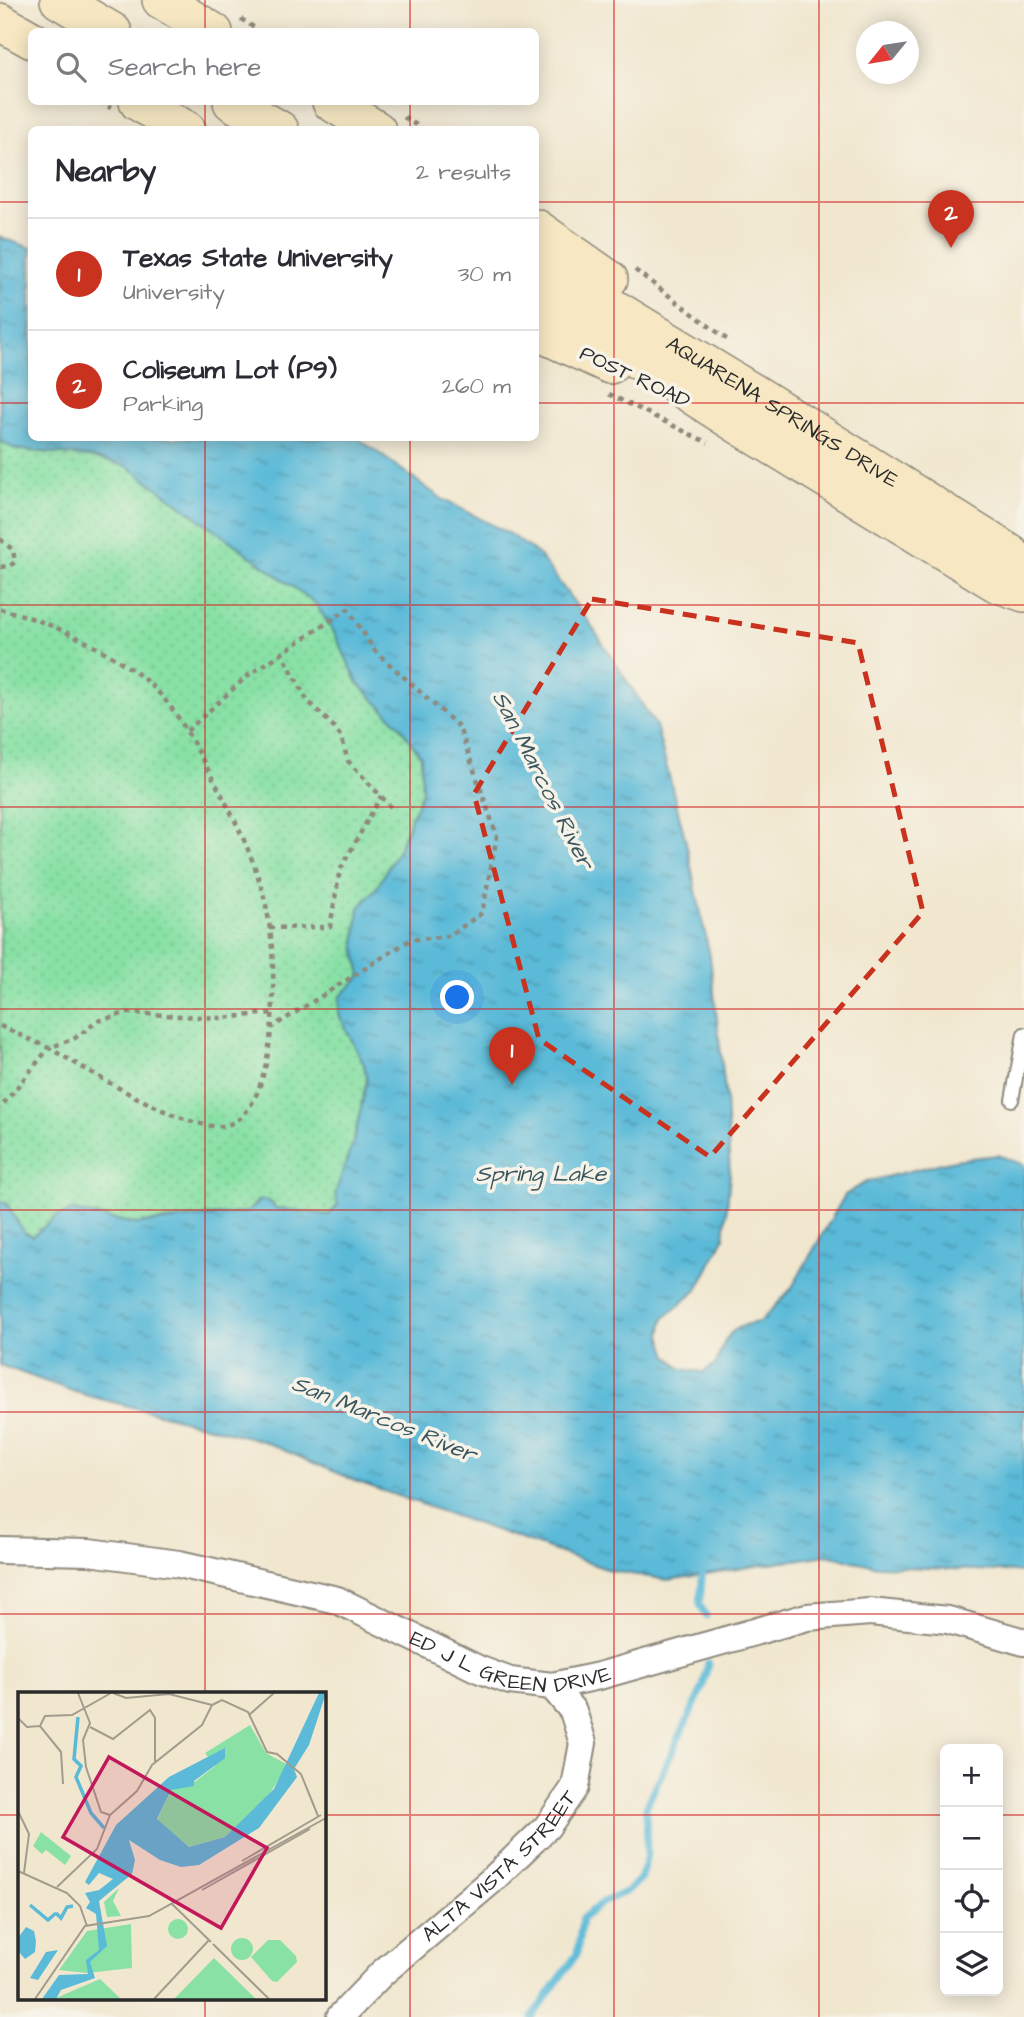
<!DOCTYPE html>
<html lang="en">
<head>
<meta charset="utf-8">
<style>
	:root { --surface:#fff; --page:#f2f2f3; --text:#2b2b33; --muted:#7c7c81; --line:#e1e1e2; --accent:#c8321e }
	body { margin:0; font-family:"Architects Daughter",sans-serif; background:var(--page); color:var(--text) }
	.controls { position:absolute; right:21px; bottom:21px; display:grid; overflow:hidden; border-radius:10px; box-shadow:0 4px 18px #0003 }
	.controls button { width:63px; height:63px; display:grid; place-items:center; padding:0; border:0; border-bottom:2px solid var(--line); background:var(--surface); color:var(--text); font:35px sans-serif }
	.compass { position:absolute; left:856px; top:21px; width:63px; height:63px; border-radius:50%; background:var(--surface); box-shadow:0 4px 18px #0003; rotate:240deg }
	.you { position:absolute; left:458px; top:998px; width:24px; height:24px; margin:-18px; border:5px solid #fff; border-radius:50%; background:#1a73e8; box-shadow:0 0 0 10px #1a73e833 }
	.badge { display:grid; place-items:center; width:46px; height:46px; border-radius:50%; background:var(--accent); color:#fff; font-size:23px; font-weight:700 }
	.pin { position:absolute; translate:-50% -58px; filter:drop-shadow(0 2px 4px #0008) }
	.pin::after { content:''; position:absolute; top:37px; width:24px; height:21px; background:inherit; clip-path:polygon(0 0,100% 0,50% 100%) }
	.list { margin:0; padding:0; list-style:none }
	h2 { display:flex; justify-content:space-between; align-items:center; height:91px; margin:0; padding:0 28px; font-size:30px }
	h2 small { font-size:23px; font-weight:400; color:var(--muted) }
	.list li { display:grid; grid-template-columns:46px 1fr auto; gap:21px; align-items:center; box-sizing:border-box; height:112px; padding:0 28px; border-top:2px solid var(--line) }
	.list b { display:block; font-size:26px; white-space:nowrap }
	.list p { margin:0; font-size:23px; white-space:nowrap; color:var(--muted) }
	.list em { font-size:23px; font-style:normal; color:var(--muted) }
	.icon { flex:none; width:38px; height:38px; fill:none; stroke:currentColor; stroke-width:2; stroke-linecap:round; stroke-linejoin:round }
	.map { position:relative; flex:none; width:1024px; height:2017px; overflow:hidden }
	.search { position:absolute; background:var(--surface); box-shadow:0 4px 18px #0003; left:28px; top:28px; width:511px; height:77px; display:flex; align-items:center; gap:18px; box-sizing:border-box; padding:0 24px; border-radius:10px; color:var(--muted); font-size:26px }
	.panel { position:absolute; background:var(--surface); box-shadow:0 4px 18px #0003; left:28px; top:126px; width:511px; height:315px; border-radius:10px }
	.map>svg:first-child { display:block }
</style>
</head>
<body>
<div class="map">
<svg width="1024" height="2017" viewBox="0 0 1024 2017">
	<defs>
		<pattern id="park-dots" width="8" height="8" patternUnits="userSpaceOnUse" patternTransform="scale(1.75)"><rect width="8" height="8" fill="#89e1a6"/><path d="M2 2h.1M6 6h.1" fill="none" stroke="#76c18f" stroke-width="1.8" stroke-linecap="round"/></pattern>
		<pattern id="water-ripples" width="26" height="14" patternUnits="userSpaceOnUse" patternTransform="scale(1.75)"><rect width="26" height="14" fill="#5abad8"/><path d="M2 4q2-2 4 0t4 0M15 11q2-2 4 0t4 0" fill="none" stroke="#4b97af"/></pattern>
	</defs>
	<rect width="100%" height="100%" fill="#f7f3e8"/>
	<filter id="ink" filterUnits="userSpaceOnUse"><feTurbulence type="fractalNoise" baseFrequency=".0143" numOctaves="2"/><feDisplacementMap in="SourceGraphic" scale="14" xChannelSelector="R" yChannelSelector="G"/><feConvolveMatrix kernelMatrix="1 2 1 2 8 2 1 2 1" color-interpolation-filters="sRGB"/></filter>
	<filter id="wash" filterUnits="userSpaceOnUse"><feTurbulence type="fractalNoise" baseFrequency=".00686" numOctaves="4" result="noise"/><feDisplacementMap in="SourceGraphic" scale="28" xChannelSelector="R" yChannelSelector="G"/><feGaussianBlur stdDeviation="1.57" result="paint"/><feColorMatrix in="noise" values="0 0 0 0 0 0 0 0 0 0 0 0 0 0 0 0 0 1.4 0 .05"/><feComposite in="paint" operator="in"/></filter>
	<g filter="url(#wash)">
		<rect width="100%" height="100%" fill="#f1e7cf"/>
		<!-- park -->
		<path fill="url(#park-dots)" stroke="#5a8668" stroke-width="2" d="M0 441 15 449 92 457 127 466 267 566 316 603 334 632 358 683 399 725 421 756 422 792 399 848 378 886 359 908 355 945 361 976 339 1015 364 1064 367 1080 339 1205 329 1215 275 1208 271 1202 258 1200 248 1212 136 1224 73 1211 33 1236 23 1232 6 1202H0Z"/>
		<!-- water -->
		<path fill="url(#water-ripples)" stroke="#427282" stroke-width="2" d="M0 237 31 248 32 438H358L442 499 508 533 538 554 589 622 656 726 685 838 710 957 726 1100 730 1175 724 1238 697 1290 664 1318 661 1335 668 1356 682 1369 703 1372 716 1364C725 1336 730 1326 760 1322L791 1289 845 1195 866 1182 954 1160 998 1155 1024 1165V1572L877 1566 826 1555 668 1580 612 1571 358 1482 260 1440 78 1393 0 1365V1202H6L23 1232 33 1236 57 1216 73 1211 136 1224 248 1212C257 1202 265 1193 275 1208L329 1215 338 1205 335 1194 355 1136 367 1080 364 1064 339 1015 340 997 361 976 355 946 359 908 378 886 399 848 422 792 421 756 399 725 358 683 334 632 315 603 127 466 92 457 15 449 0 441Z"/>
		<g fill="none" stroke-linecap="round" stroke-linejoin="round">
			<!-- stream -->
			<g stroke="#5abad8" stroke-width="7">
				<path d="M703 1566 700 1604 706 1616"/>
				<path d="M532 2017 577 1954 582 1919 603 1902 627 1891 641 1878 647 1854 646 1807 703 1687 708 1663"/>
			</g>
		</g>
	</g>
	<g filter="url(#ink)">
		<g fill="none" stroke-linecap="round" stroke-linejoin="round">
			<defs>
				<path id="lane" d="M1012 1100 1024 1034"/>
				<g id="street">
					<path id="s1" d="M0 1550 89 1552 179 1564 337 1600 478 1669 510 1681 552 1686 599 1676 807 1617 870 1612 948 1620 1024 1642"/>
					<path id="s2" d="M340 2017 382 1973 491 1881 547 1827 575 1787 583 1743 573 1711 552 1686"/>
				</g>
				<g id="secondary">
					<path d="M59 0 113 32"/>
					<path d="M161 0 214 32"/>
					<path d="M0 22 32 40"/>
					<path d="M138 102 187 130"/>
					<path d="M232 102 280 130"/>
					<path d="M331 102 377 130"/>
					<path d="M536 228 609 279"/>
					<path id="s3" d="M536 261 759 396 1011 554 1024 568"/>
					<path d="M536 295 735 423 996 583 1024 593"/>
					<path d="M536 331 610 365"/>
				</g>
			</defs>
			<!-- lane casing -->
			<use href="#lane" stroke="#8e897d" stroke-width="16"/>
			<!-- street casing -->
			<use href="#street" stroke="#8e897d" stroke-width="30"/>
			<!-- secondary casing -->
			<use href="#secondary" stroke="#8e897d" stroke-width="40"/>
			<!-- path -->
			<g stroke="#8e897d" stroke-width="4.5" stroke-dasharray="5 5" stroke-linecap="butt">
				<path d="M241 19 261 32"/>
				<path d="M99 102 111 108"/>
				<path d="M404 117 424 130"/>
				<path d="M635 270 729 341"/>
				<path d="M609 394 708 443"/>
				<path d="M0 539 13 550 15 562 10 566 0 567"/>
				<path d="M0 609C49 620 124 656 158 692 179 714 192 741 207 768 227 804 248 843 260 883 277 933 277 1021 264 1072 258 1094 247 1124 221 1126 182 1130 85 1068 49 1048L0 1108"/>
				<path d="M281 651 307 700 334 727 341 737 348 761 391 807"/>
				<path d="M187 731 246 677 348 609 375 651 459 727 497 836 482 913 449 936 410 940 271 1028"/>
				<path d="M269 928 330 927 340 870 381 796"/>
				<path d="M0 1026 49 1048 75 1038 98 1021 126 1013 221 1018 273 1013"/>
			</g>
			<!-- lane -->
			<use href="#lane" stroke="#fff" stroke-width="12"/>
			<!-- street -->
			<use href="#street" stroke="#fff" stroke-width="26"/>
			<!-- secondary -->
			<use href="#secondary" stroke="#f7e8c3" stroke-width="37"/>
		</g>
	</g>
	<!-- marked area -->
	<path fill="none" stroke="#c8321e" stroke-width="5" stroke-dasharray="14 9" stroke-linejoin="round" d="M592 599 858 643 923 912 710 1157 539 1039 474 794Z"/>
	<!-- grid -->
	<path fill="none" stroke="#d62828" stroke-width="2" stroke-opacity="0.55" d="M205 0V32M410 0V32M614 0V2017M819 0V2017M205 102V130M410 102V130M0 202H32M536 202H1024M0 403H32M536 403H1024M205 438V1693M410 438V2017M0 605H1024M0 807H1024M0 1009H1024M0 1210H1024M0 1412H1024M0 1614H1024M0 1815H19M324 1815H945M998 1815H1024M205 1998V2017"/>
	<g text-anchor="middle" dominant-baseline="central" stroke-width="7" stroke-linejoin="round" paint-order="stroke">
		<!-- street labels -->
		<g font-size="21" fill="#2b2b2b" stroke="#f7f3e8">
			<text transform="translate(635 377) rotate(25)">POST ROAD</text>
			<text stroke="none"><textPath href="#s3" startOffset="289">AQUARENA SPRINGS DRIVE</textPath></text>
			<text stroke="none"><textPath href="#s1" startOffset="530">ED J L GREEN DRIVE</textPath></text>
			<text stroke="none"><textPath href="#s2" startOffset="220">ALTA VISTA STREET</textPath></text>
		</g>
		<!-- water labels -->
		<g font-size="23" font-style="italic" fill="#39565f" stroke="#f7f3e8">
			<text transform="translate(543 780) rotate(63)">San Marcos River</text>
			<text x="541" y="1174">Spring Lake</text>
			<text transform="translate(384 1419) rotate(22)">San Marcos River</text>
		</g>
	</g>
	<!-- overview -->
	<g transform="translate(18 1692)">
		<rect width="308" height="308" fill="#f1e7cf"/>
		<path d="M23 140 53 164 47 173 28 158 24 162 15 154ZM101 196 95 209 103 224 89 225 86 210ZM150 237a10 10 0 1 1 20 0a10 10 0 1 1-20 0ZM213 257a11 11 0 1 1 22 0a11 11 0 1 1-22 0ZM250 248H262L278 264 279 270 259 290 254 289 233 265Z" fill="#89e1a6"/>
		<path d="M232 33 248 61 270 73 247 109 207 145 171 155 139 128 153 98 178 89 197 74 187 61ZM113 232 114 276 69 281 41 278 69 239ZM196 266 238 307H156ZM82 287 103 307H38V306Z" fill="#89e1a6"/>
		<path d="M301 1H308L291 53 276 77 279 85 241 136 181 173 163 175 142 168 111 148 117 168 114 182 81 209 89 254 72 270 77 286 43 298 38 307H24L41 283 70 282 68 268 81 258 78 222 68 216 72 210 67 201 81 198 95 187 81 181 71 193 67 190 98 133 151 85 207 56V66L176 89V94L153 98 139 127 171 155 207 145 256 97ZM8 235 16 239 18 249 17 260 7 267 0 259V246ZM40 258 20 288 12 286 28 260Z" fill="#5abad8"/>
		<path fill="none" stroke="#5abad8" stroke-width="3.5" d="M60 25 56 67 63 74 58 85 73 121 86 136M12 213 30 228 38 221M38 221 43 226 49 215 55 214"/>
		<path fill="none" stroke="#a29c8d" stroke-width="2" d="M60 1 72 31 65 48 68 75 83 120 92 123M95 1 108 6 151 2 194 13M194 13 204 8 230 20 249 60 259 62 283 82 300 124M231 23 256 1M0 26 9 35 22 34 43 60 45 92M22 34 27 24 54 23 93 1M72 35 95 47 132 18 137 26V70M0 119 11 142 6 181M224 169 303 123M0 179 49 201 62 214 69 234M39 195 79 157 92 123 119 99 134 73 184 33 194 13M184 198 292 137M154 212 193 250M195 252 251 307M17 307 67 234 131 224 308 126M136 307 191 248"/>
		<path fill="#c2185b" fill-opacity="0.15" stroke="#c2185b" stroke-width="3.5" d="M91 65 249 156 203 236 45 145Z"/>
		<rect width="308" height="308" fill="none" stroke="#2b2b2b" stroke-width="3.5"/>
	</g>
</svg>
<div class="controls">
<button>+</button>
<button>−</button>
<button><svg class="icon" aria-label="locate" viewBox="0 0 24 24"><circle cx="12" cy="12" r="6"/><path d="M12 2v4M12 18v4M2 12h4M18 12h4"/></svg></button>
<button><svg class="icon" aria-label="layers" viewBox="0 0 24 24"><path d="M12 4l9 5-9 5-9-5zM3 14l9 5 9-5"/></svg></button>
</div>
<svg class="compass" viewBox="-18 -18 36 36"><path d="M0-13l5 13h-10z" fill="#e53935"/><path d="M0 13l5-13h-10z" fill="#7c7c81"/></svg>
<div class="you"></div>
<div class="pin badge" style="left:512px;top:1085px">1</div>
<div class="pin badge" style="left:951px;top:248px">2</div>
<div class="search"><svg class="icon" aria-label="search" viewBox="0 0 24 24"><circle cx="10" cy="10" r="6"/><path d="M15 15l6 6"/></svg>Search here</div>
<section class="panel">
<h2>Nearby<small>2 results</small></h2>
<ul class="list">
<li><span class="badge">1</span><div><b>Texas State University</b><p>University</p></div><em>30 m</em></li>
<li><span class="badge">2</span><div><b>Coliseum Lot (P9)</b><p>Parking</p></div><em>260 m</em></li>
</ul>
</section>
</div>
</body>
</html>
